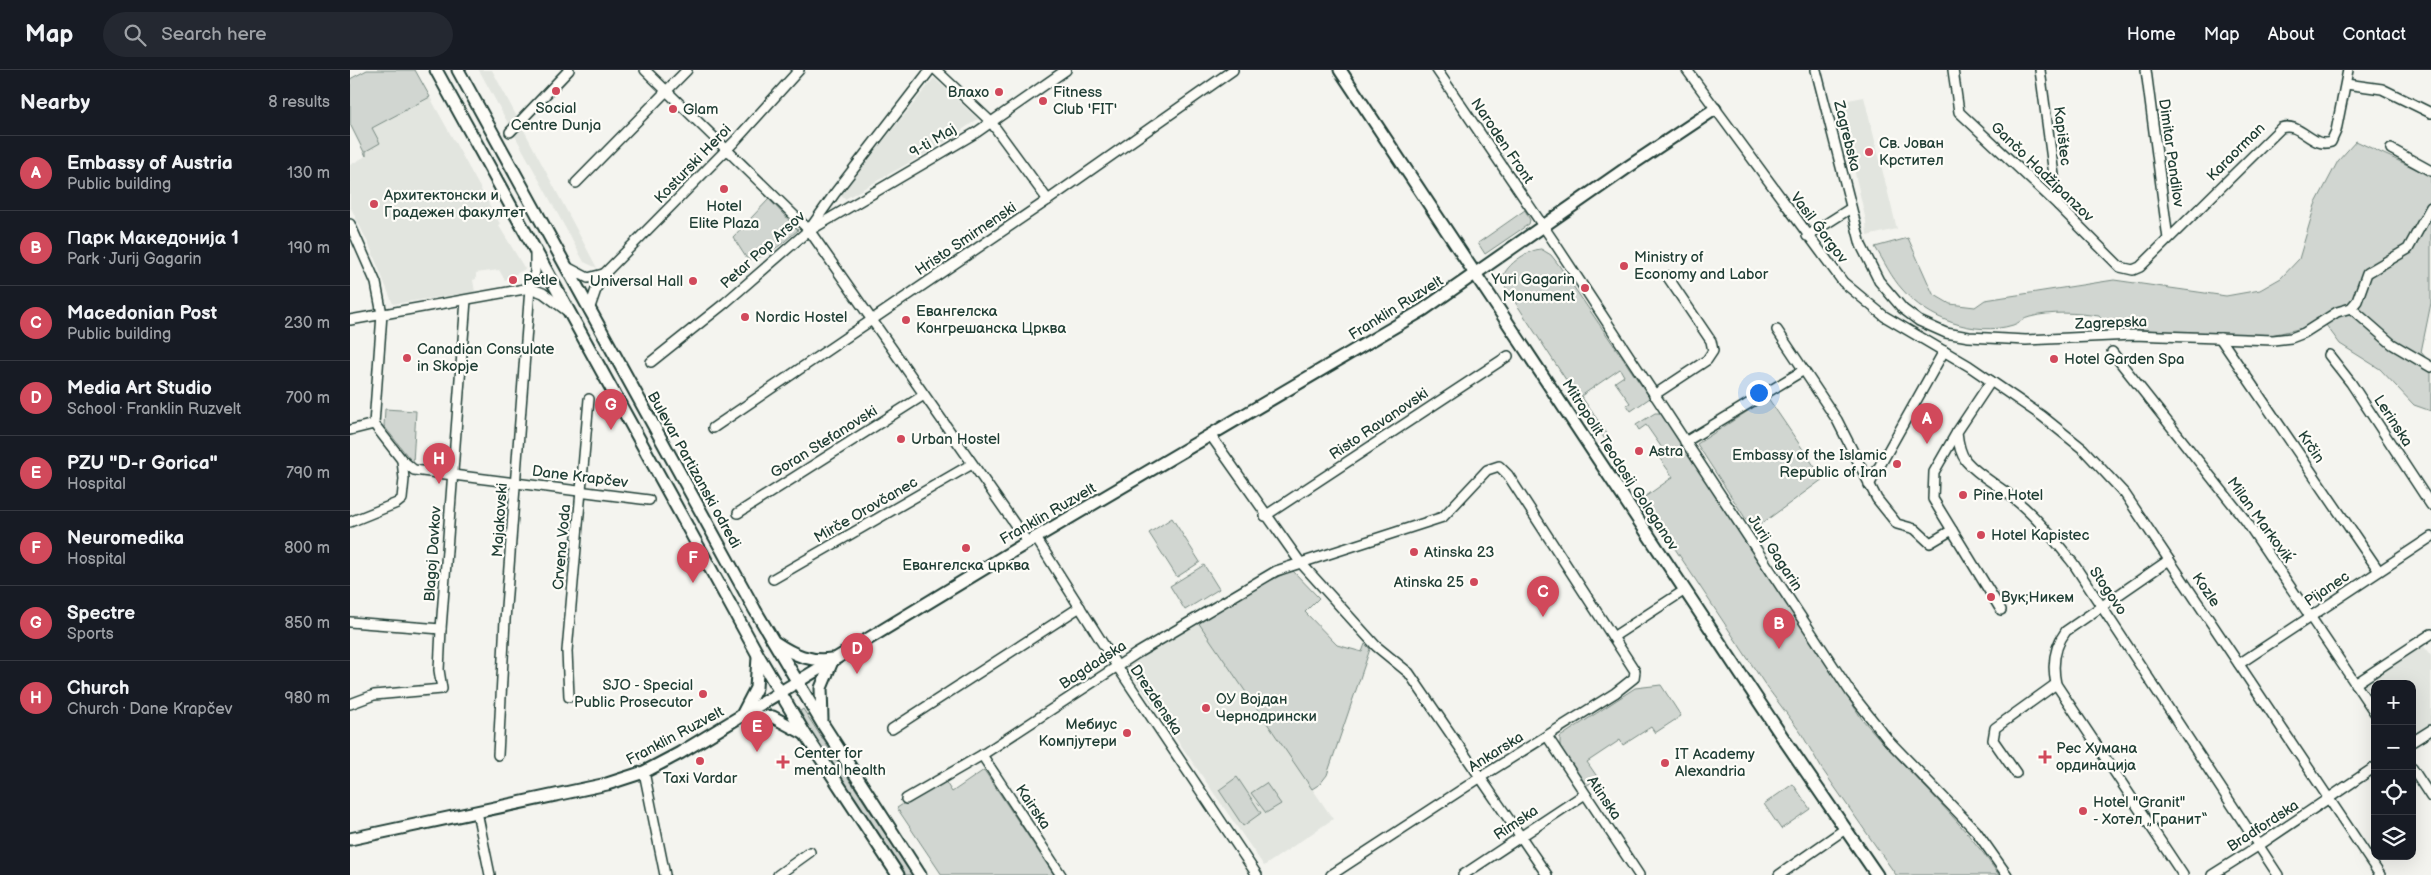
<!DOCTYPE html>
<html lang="en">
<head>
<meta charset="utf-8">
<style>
	:root { --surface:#171b24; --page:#242831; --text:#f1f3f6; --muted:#9ea1a6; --line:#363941; --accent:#d1495b }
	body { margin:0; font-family:"Balsamiq Sans",sans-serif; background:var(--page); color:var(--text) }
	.controls { position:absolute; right:15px; bottom:15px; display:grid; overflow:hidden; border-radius:10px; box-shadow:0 5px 20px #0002 }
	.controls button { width:45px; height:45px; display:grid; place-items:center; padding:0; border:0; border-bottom:1px solid var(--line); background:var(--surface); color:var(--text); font:25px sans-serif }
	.you { position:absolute; left:1408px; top:322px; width:18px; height:18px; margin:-12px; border:4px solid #fff; border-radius:50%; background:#1a73e8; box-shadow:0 0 0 8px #1a73e833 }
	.badge { display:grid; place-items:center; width:32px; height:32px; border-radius:50%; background:var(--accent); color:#fff; font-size:16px; font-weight:700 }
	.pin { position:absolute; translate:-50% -41px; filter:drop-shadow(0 1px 2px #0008) }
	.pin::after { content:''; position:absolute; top:26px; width:18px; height:15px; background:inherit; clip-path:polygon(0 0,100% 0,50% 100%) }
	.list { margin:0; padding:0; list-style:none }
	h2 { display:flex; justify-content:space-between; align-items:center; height:65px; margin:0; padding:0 20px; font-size:21px }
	h2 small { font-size:16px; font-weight:400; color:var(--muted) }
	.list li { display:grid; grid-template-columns:32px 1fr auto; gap:15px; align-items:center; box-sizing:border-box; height:75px; padding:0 20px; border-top:1px solid var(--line) }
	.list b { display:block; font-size:19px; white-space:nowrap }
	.list p { margin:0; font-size:16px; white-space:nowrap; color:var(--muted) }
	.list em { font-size:16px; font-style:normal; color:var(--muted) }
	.icon { flex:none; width:28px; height:28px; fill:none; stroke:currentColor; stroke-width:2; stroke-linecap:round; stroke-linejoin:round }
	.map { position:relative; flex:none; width:2081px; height:805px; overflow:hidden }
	header { display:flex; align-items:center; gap:30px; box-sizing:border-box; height:70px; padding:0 25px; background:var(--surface); border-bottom:1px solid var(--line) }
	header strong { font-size:24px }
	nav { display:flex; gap:28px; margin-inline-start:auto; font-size:18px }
	.search { width:350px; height:45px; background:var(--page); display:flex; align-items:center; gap:12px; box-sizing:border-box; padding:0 18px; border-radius:28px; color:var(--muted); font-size:19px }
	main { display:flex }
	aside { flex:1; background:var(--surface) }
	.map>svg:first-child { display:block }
</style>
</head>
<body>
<header>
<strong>Map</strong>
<div class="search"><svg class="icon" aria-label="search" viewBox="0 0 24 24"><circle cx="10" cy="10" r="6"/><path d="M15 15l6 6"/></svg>Search here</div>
<nav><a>Home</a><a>Map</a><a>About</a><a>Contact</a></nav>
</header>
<main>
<aside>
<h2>Nearby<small>8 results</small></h2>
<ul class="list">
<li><span class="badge">A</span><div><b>Embassy of Austria</b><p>Public building</p></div><em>130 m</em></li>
<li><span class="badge">B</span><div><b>Парк Македонија 1</b><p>Park · Jurij Gagarin</p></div><em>190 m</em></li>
<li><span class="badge">C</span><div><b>Macedonian Post</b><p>Public building</p></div><em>230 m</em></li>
<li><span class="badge">D</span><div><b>Media Art Studio</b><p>School · Franklin Ruzvelt</p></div><em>700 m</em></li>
<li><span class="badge">E</span><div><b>PZU &quot;D-r Gorica&quot;</b><p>Hospital</p></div><em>790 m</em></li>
<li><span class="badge">F</span><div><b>Neuromedika</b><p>Hospital</p></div><em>800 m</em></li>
<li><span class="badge">G</span><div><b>Spectre</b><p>Sports</p></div><em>850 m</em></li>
<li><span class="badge">H</span><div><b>Church</b><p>Church · Dane Krapčev</p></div><em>980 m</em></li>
</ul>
</aside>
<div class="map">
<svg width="2081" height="805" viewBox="0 0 2081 805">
	<rect width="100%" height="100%" fill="#f4f4ef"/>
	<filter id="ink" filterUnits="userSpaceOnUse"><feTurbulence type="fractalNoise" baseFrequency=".02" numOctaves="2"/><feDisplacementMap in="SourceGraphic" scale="10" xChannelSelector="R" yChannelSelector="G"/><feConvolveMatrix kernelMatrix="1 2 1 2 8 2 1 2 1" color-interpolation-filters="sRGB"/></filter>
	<g filter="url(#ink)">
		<!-- built -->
		<g fill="#e2e5df">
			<path d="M17 0H65L150 154 149 156 175 199 155 210 149 200 126 203V209L123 210 125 222 43 234 20 177 0 136V95L16 86 0 54V9Z"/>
			<path d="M129 0H142L247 198 234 192Z"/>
			<path d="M584 8 628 49 587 77 495 129 490 125Z"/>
			<path d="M1514 27 1547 159 1517 166 1516 151 1501 86 1493 31Z"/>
			<path d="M848 552 983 749 914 796 777 597Z"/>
			<path d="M2070 571 2081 586V660L2062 672V614H2025V643L2005 614Z"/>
		</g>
		<!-- green -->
		<g fill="#d1d6d1" stroke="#788a82">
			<path d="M17 0H65L80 27 22 58 30 73 16 81V86L0 54V9Z"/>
			<path d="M2006 71 2081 106V233L2071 282 2081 294V341L2064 335 2030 299 1990 274 1976 255C1951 256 1928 266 1903 267 1855 268 1805 260 1757 256L1749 246C1726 243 1702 241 1680 247 1674 248 1669 253 1663 255 1625 267 1577 249 1552 219 1541 207 1534 191 1525 177L1558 168 1583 224 1600 234 1625 237 1635 230 1764 210 1876 226 1910 220 1931 208 1949 189 1965 135 1988 91Z"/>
			<path d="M419 129 448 160C434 172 415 190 397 189L383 167Z"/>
			<path d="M1175 140 1180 150 1179 154 1135 184 1128 173Z"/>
			<path d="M1191 179 1201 185 1208 194 1300 328 1281 341 1277 335 1280 333 1265 312 1274 306 1270 299 1231 326 1260 368 1256 371 1152 212C1152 197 1177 180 1191 179Z"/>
			<path d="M1418 328 1473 409 1403 460 1347 374Z"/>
			<path d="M35 339 66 341 63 393 34 356Z"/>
			<path d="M1305 343H1311L1318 353 1512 649C1557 702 1610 747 1649 805H1546L1472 699 1451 663 1414 613 1292 429 1323 407 1306 383 1312 378 1296 355 1289 360 1286 355Z"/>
			<path d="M822 448 850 492 827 507 799 463Z"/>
			<path d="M854 495 869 519 835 540 820 516Z"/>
			<path d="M942 500 969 528 955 542 987 575 1012 582 1015 574 1020 579 977 705 970 714 962 719 848 552 899 521Z"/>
			<path d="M1311 615 1331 646 1305 663 1301 657 1273 675 1270 670 1237 692 1248 708 1236 716 1210 677V667L1285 618Z"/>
			<path d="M453 639 562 805H555L449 642Z"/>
			<path d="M634 700 704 805H592L547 738 593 708 602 722Z"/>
			<path d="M887 707 911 743 893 756 869 720Z"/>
			<path d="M916 713 931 734 916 743 901 723Z"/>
			<path d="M1443 714 1460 739 1431 759 1414 734Z"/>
		</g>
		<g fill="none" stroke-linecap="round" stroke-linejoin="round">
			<defs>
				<g id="street">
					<path d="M295 0 459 160 678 473"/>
					<path d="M586 0 641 52 698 130"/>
					<path d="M1087 0 1206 175 1501 623 1539 671 1626 761 1657 805"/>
					<path d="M1337 0 1493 212 1534 246 1619 296 1692 346 1733 379 1775 424 2030 805"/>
					<path d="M1466 0 1511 175 1529 211 1553 239 1569 251 1596 263 1619 267 1676 270 1783 265 1923 270 1941 268 1954 263 1987 242 2001 238 2007 231 2017 203 2058 179 2081 137"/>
					<path d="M1603 0 1609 42 1708 135 1770 197 1783 200 1790 197 1931 58C1950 51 1962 79 1981 72L1986 61 1998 0"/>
					<path d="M1690 0 1708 135"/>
					<path d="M1796 0 1818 169"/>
					<path d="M1996 14 2032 19 2081 43"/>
					<path d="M160 62 219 0"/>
					<path d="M2041 79 2081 101"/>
					<path d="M226 113 337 0"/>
					<path d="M0 154 26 213 32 244 24 354"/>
					<path d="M462 159 627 62 716 0"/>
					<path d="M1457 166 1501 138"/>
					<path d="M217 197 238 208 253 204"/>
					<path d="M2001 238 2042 274 2081 297"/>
					<path d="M239 240 250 208 385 71 449 0"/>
					<path d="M0 250 180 218 193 223 217 241"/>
					<path d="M1427 260 1487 350 1527 429 1547 454 1565 459 1580 473 1602 460"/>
					<path d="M1870 268 2029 501"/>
					<path d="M1762 282 1896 451 2025 643"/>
					<path d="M1979 285 2001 313 2081 435"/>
					<path d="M301 292 375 233 459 160 485 123 580 0"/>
					<path d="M1641 311 1607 362C1608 372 1610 383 1616 391 1629 406 1648 415 1662 427 1686 446 1704 469 1723 493L1928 805"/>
					<path d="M1304 325 1357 290 1363 281 1361 271 1317 206"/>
					<path d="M24 354 52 390 64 400 299 430"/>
					<path d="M363 358 698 130 883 0"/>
					<path d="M0 360 24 354"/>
					<path d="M1607 362 1584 402 1583 429 1651 540"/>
					<path d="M861 366 950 492 1026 576 1059 603 1197 805"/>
					<path d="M1335 372 1454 300"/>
					<path d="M1519 415 1594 281"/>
					<path d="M388 443 574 325"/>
					<path d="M915 446 1158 286"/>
					<path d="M0 452 47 433 52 429 54 409 52 390"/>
					<path d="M686 468 767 596 907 805"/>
					<path d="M1819 490 1716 561C1704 577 1702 595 1706 614L1833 805"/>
					<path d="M423 509 622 394"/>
					<path d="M0 552 91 559"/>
					<path d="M1263 567 1335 520"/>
					<path d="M1889 594 2081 467"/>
					<path d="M2005 614 2081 564"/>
					<path d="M219 627 217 581 239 329"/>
					<path d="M0 634 24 625 92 619 89 600 91 559 116 230"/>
					<path d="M542 659 730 537"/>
					<path d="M1197 666 1289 805"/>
					<path d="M2062 672 2081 660"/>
					<path d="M148 685 155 550 180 218 185 202V182"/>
					<path d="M632 685 711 805"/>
					<path d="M2062 698 2081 727"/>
					<path d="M294 702 315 805"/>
					<path d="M1666 703 1643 670 1645 658 1706 614"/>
					<path d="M556 729 632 685 786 584 926 501 1093 447 1137 400 1149 396 1158 405 1285 601 1284 608 1265 623 1131 707 981 805"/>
					<path d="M127 742 140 805"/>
					<path d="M428 805 460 782"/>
					<path d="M1113 805 1235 724"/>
					<path d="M1429 805 1495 759"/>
					<path d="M1862 805 1908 776 2025 697"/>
				</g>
				<g id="secondary">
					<path d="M86 0 408 585 455 664 548 805"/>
					<path d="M108 0 405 540 472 653 570 805"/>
					<path d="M990 0 1433 668 1527 805"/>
					<path d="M426 573C444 585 460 592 481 589"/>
					<path d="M392 645 406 618 408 587"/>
					<path d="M393 646 423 647 453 663"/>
					<path d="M472 650 471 618 483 589"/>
					<path d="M0 769 257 714 294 702 330 683 668 478 1073 240 1278 97 1365 39"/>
				</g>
			</defs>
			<!-- street casing -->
			<use href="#street" stroke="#1f3d34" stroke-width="12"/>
			<!-- secondary casing -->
			<use href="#secondary" stroke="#1f3d34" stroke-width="15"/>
			<!-- street -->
			<use href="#street" stroke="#fdfcf7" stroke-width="9"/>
			<!-- secondary -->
			<use href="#secondary" stroke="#fdfcf7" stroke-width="11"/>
		</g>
	</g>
	<!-- markers -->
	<g fill="#d1495b" stroke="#fdfcf7" stroke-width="2">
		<circle cx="206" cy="21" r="5"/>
		<circle cx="649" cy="22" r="5"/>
		<circle cx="693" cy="31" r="5"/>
		<circle cx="323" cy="39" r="5"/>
		<circle cx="1519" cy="82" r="5"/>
		<circle cx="374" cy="119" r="5"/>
		<circle cx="24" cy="134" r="5"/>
		<circle cx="1274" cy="196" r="5"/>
		<circle cx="163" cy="210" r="5"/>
		<circle cx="343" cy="211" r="5"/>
		<circle cx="1235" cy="218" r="5"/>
		<circle cx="395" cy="247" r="5"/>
		<circle cx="556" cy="250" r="5"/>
		<circle cx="57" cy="288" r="5"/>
		<circle cx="1704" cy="289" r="5"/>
		<circle cx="551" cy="369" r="5"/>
		<circle cx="1289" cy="381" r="5"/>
		<circle cx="1547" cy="394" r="5"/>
		<circle cx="1613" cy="425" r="5"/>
		<circle cx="1631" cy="465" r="5"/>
		<circle cx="616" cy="478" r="5"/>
		<circle cx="1064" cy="482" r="5"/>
		<circle cx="1124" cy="512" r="5"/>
		<circle cx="1641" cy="527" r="5"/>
		<circle cx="353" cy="624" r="5"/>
		<circle cx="856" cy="638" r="5"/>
		<circle cx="777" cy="663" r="5"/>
		<path d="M1692.5 679.5h5v5h5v5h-5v5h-5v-5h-5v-5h5z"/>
		<circle cx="350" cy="691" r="5"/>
		<path d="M430.5 684.5h5v5h5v5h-5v5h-5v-5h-5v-5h5z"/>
		<circle cx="1315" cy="693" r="5"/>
		<circle cx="1733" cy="741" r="5"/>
	</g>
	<g text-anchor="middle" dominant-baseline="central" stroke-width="4.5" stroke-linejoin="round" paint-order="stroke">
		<!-- poi labels -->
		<g font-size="15" fill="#1f3d34" stroke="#fdfcf7" text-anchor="start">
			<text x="639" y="22" text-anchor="end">Влахо</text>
			<text x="703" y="22">Fitness<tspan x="703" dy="17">Club 'FIT'</tspan></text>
			<text x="206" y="38" text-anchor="middle">Social<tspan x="206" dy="17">Centre Dunja</tspan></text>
			<text x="333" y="39">Glam</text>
			<text x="1529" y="73">Св. Јован<tspan x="1529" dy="17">Крстител</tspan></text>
			<text x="34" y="125">Архитектонски и<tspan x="34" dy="17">Градежен факултет</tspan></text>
			<text x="374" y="136" text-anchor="middle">Hotel<tspan x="374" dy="17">Elite Plaza</tspan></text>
			<text x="1284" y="187">Ministry of<tspan x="1284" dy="17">Economy and Labor</tspan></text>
			<text x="1225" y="209" text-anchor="end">Yuri Gagarin<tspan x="1225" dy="17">Monument</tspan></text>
			<text x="173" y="210">Petle</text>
			<text x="333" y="211" text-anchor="end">Universal Hall</text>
			<text x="566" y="241">Евангелска<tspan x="566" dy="17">Конгрешанска Црква</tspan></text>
			<text x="405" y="247">Nordic Hostel</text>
			<text x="67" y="279">Canadian Consulate<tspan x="67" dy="17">in Skopje</tspan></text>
			<text x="1714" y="289">Hotel Garden Spa</text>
			<text x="561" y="369">Urban Hostel</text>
			<text x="1299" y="381">Astra</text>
			<text x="1537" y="385" text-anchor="end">Embassy of the Islamic<tspan x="1537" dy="17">Republic of Iran</tspan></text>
			<text x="1623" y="425">Pine Hotel</text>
			<text x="1641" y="465">Hotel Kapistec</text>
			<text x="1074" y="482">Atinska 23</text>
			<text x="616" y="495" text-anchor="middle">Евангелска црква</text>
			<text x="1114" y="512" text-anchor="end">Atinska 25</text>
			<text x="1651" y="527">Вук;Никем</text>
			<text x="343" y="615" text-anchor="end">SJO - Special<tspan x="343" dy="17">Public Prosecutor</tspan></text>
			<text x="866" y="629">ОУ Војдан<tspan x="866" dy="17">Чернодрински</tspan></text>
			<text x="767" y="654" text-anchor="end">Мебиус<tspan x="767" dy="17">Компјутери</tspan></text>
			<text x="1706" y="678">Рес Хумана<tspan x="1706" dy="17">ординација</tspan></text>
			<text x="444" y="683">Center for<tspan x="444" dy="17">mental health</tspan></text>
			<text x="1325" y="684">IT Academy<tspan x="1325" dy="17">Alexandria</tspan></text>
			<text x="350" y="708" text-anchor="middle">Taxi Vardar</text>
			<text x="1743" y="732">Hotel "Granit"<tspan x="1743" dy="17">- Хотел „Гранит“</tspan></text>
		</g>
		<!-- street labels -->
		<g font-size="15" fill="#1f3d34" stroke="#fdfcf7">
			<text transform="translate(1497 66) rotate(76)">Zagrebska</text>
			<text transform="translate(1712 66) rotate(83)">Kapištec</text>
			<text transform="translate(583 71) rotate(-31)">9-ti Maj</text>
			<text transform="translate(1152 71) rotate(56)">Naroden Front</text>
			<text transform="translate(1886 82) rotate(-45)">Karaorman</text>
			<text transform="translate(1821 83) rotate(82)">Dimitar Pandilov</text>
			<text transform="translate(343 94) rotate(-46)">Kosturski Heroi</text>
			<text transform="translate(1692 102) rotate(44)">Gančo Hadžipanzov</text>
			<text transform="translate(1469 158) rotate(53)">Vasil Ǵorgov</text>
			<text transform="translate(616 169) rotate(-34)">Hristo Smirnenski</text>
			<text transform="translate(413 180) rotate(-42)">Petar Pop Arsov</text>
			<text transform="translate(1046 238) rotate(-32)">Franklin Ruzvelt</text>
			<text transform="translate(1761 253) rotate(-2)">Zagrepska</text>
			<text transform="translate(2043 351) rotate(57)">Lerinska</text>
			<text transform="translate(1029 354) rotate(-34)">Risto Ravanovski</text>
			<text transform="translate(474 372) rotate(-32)">Goran Stefanovski</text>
			<text transform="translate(1961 377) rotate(56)">Krčin</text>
			<text transform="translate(1270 395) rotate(57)">Mitropolit Teodosij Gologanov</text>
			<text transform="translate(344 400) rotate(61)">Bulevar Partizanski odredi</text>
			<text transform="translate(230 407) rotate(7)">Dane Krapčev</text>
			<text transform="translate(516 440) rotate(-30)">Mirče Orovčanec</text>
			<text transform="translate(698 444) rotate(-30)">Franklin Ruzvelt</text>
			<text transform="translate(150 450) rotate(-86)">Majakovski</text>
			<text transform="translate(1910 450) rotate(54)">Milan Markoviḱ</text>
			<text transform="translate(212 477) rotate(-85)">Crvena Voda</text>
			<text transform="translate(1425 483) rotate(57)">Jurij Gagarin</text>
			<text transform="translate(83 484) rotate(-86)">Blagoj Davkov</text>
			<text transform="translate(1977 519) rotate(-34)">Pijanec</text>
			<text transform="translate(1856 520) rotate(56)">Kozle</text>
			<text transform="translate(1758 521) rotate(56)">Stogovo</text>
			<text transform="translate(743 595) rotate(-33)">Bagdadska</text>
			<text transform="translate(806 630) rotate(56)">Drezdenska</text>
			<text transform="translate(325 666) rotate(-28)">Franklin Ruzvelt</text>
			<text transform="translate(1146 682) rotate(-32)">Ankarska</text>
			<text transform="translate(1254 728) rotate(56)">Atinska</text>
			<text transform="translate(683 737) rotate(56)">Kairska</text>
			<text transform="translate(1166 753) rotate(-34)">Rimska</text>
			<text transform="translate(1913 756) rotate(-33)">Bradfordska</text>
		</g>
	</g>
</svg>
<div class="controls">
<button>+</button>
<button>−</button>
<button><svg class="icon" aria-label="locate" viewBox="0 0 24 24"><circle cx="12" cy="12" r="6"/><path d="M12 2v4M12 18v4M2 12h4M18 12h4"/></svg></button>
<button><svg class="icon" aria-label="layers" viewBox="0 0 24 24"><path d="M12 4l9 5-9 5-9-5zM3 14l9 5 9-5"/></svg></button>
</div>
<div class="you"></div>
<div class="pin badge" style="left:1577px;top:374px">A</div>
<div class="pin badge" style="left:1429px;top:579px">B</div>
<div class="pin badge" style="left:1193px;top:547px">C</div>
<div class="pin badge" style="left:507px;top:604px">D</div>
<div class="pin badge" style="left:407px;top:682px">E</div>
<div class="pin badge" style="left:343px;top:513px">F</div>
<div class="pin badge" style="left:261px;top:360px">G</div>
<div class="pin badge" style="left:89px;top:414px">H</div>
</div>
</main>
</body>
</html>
